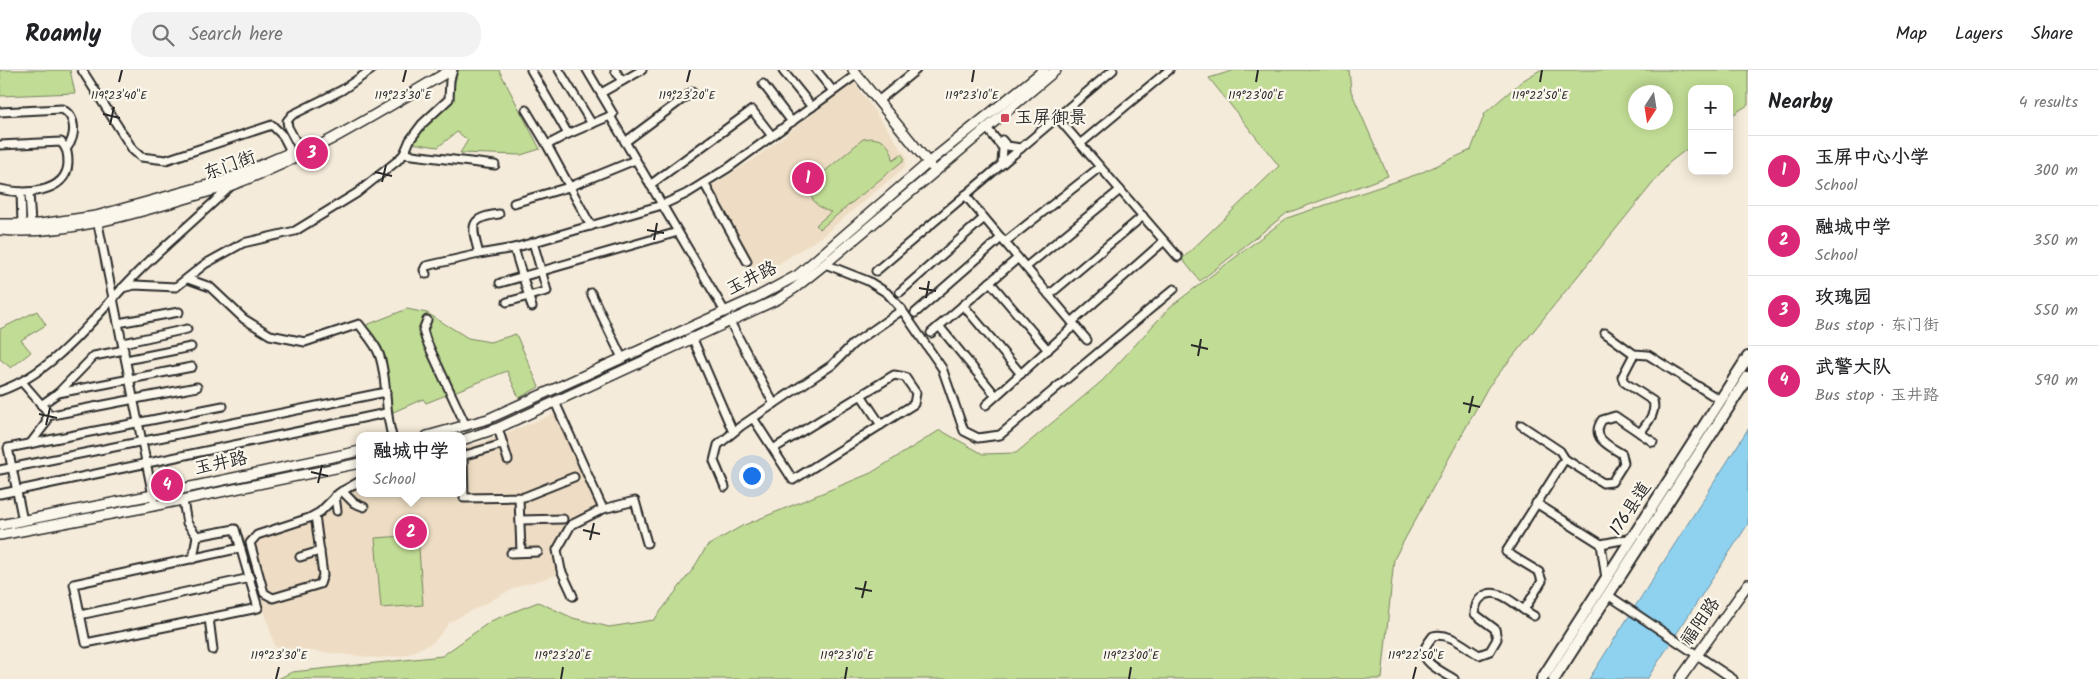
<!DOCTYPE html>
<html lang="en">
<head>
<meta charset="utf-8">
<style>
	:root { --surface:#fff; --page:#f2f2f2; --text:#202124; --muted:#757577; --line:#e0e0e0; --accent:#db2777 }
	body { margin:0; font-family:Kalam,"LXGW WenKai TC",sans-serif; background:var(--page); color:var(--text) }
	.controls { position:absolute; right:15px; top:15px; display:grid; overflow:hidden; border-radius:10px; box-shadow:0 2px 12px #0003 }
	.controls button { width:45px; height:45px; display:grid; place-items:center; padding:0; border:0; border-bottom:1px solid var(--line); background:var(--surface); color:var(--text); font:25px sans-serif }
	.compass { position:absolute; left:1628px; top:15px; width:45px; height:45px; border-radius:50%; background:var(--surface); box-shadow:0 2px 12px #0003; rotate:192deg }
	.you { position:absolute; left:751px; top:405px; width:18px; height:18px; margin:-12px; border:4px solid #fff; border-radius:50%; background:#1a73e8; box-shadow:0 0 0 8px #1a73e833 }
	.badge { display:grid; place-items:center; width:32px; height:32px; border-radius:50%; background:var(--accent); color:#fff; font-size:16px; font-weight:700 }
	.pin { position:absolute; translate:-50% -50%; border:2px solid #fff; box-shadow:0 1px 5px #0006 }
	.popup { position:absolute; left:356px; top:362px; width:110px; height:65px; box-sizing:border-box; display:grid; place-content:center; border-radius:10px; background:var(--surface); filter:drop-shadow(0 1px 4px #0005); font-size:16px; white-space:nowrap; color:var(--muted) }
	.popup b { font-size:19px; color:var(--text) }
	.popup::after { content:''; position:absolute; left:50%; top:100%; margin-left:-10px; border:10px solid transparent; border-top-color:var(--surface) }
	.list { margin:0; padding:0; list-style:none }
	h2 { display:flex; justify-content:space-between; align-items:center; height:65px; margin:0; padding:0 20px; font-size:21px }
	h2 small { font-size:16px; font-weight:400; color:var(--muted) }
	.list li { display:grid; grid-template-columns:32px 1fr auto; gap:15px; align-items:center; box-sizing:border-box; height:70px; padding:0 20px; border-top:1px solid var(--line) }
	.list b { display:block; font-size:19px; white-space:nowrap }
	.list p { margin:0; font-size:16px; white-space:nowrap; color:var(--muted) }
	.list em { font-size:16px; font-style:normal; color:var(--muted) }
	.icon { flex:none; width:28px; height:28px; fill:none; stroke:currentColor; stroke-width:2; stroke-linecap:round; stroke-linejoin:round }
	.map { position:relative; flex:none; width:1748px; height:609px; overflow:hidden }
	header { display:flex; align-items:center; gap:30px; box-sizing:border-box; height:70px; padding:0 25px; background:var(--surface); border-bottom:1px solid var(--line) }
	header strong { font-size:24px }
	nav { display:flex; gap:28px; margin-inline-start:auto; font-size:18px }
	.search { width:350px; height:45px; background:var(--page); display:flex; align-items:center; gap:12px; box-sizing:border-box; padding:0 18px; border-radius:20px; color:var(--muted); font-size:19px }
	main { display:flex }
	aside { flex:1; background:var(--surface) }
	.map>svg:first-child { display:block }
</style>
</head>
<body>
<header>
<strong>Roamly</strong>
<div class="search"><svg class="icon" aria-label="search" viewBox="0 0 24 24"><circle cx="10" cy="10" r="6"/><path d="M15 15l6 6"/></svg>Search here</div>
<nav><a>Map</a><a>Layers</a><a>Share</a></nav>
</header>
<main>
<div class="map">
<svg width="1748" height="609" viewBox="0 0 1748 609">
	<rect width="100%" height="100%" fill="#f5ebda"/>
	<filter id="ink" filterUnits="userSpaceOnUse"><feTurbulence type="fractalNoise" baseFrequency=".02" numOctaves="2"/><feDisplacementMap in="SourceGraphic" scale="10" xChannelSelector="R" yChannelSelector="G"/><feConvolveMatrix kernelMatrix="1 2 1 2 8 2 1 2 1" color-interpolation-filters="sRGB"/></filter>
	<g filter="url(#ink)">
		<!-- built -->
		<g fill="#eeddc4">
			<path d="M854 12 907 87 905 97 821 167 759 206 708 118 753 90Z"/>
			<path d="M557 343 599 436 573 448 560 468 561 504 519 516 450 552 434 572 404 586 377 588 275 577 243 468 318 438 336 420 360 409V423H462V378L486 371Z"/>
		</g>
		<!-- green -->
		<g fill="#c1dc94" stroke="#768460" fill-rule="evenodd">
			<path d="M0 0H70L75 23 0 26Z"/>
			<path d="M457 0H499L540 79 521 85 460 83 468 70 457 62 438 77 411 73 430 51 448 35 452 27Z"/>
			<path d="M1235 0H1349L1351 21 1388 106 1287 143 1200 211 1182 189 1279 96 1209 8Z"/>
			<path d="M1540 0H1748V35L1729 47V19H1692V75L1670 92 1488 317 1394 489 1382 609H278L292 602 442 586 491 551 538 532 573 548 609 557 654 550 693 499 707 476 742 456 871 403 940 360 983 384 1016 383 1102 311 1170 237 1287 148 1418 104 1471 80 1485 43 1522 11ZM1636 22H1666V52H1636Z"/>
			<path d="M871 68C885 69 892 77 893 90L901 84 905 89 820 159 816 155 831 142C816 138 809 129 810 114L863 69Z"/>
			<path d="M407 239 427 243 468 268 490 272 516 264 539 317 519 328 507 301 426 333 423 329 391 343 386 289 381 276 364 256Z"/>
			<path d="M37 241 46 255 21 270 31 282 11 298 0 289V259Z"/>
			<path d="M418 465 423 535 381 538 375 468Z"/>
		</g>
		<!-- water -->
		<path fill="#8fd2f0" stroke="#678fa1" d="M1748 359V454L1647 609H1589Z"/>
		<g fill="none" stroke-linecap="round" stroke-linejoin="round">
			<defs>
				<g id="minor">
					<path d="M82 0 133 80 141 87 166 90 272 55 283 66 294 87"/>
					<path d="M531 0 568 64 610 46 724 240"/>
					<path d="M559 0 592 54"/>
					<path d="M587 0 613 44 610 46"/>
					<path d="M615 0 622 11"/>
					<path d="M816 0 833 21"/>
					<path d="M783 1 812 37"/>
					<path d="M763 14 792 52"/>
					<path d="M601 23 642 0"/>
					<path d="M878 31 916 0"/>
					<path d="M526 40 547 75 568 64"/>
					<path d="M0 42 62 39C77 47 76 66 67 78"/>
					<path d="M1057 47 1178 187"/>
					<path d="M986 57 1003 78 1002 94"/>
					<path d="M1002 70 1007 76 1021 78"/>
					<path d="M625 72 692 22"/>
					<path d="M1080 74 1169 0"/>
					<path d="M0 75 61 72C67 78 68 84 68 93 67 124 22 125 0 119"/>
					<path d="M547 75 591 156"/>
					<path d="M302 83 288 57 287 51 292 45 342 20 371 0"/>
					<path d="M404 84 495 95"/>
					<path d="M704 113 747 191"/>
					<path d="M650 115 752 40 772 66"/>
					<path d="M21 122 22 154"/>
					<path d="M29 122 31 154"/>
					<path d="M965 125 1087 270"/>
					<path d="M514 133 569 117 635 90"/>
					<path d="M499 144C467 148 472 157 479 184L514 178 662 135 686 124 728 98 857 4"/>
					<path d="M97 149 155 436"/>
					<path d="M1005 172 1100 97"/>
					<path d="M514 178 532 237"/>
					<path d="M825 194 868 211 887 223 902 240 942 298 964 361 978 368 1000 365 1174 219"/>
					<path d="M1026 197 1120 120"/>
					<path d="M876 201 1113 0"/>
					<path d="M426 204 424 200 426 196 479 184"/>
					<path d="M188 209 210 217 244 249 270 265 305 272 359 254C365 263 375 273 379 284 388 308 384 339 392 366"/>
					<path d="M990 212 1048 280"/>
					<path d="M500 213 678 162"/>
					<path d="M122 218 135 215 176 217 205 194 243 173 295 161 357 123 397 91 404 84 410 70 422 54 449 29 450 10 453 0"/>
					<path d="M900 222 984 148"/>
					<path d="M591 223 622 288"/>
					<path d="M1049 225 1143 146"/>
					<path d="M507 232 547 221 533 172"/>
					<path d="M963 235 1021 304"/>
					<path d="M915 243 1001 168"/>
					<path d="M427 250 423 260 426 270 466 356"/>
					<path d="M729 250 774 334"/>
					<path d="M1072 252 1164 171"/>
					<path d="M118 253 179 242"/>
					<path d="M939 256 996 326"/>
					<path d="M931 263 1018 188"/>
					<path d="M1605 263 1634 284 1648 285 1720 330"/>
					<path d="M692 267 733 362"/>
					<path d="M123 273 187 259"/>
					<path d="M126 290 191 277"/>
					<path d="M22 312 47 341 46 353 30 374"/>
					<path d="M0 321C56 302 96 244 137 203 168 172 201 145 232 115"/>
					<path d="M58 323 192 297"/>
					<path d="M861 325 881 355"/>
					<path d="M555 332 603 439"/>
					<path d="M41 335 58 323 94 286 124 280"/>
					<path d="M986 335 1075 255"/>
					<path d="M47 346 197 317"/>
					<path d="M753 348 793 410 914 334 916 323 905 307 894 305 773 379"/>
					<path d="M1521 355 1560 381 1565 389 1603 413 1612 412 1624 393 1622 384C1608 375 1590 368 1602 350L1615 346 1640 363C1647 353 1657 343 1653 331L1624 312 1622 307 1634 284"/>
					<path d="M498 358 508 390"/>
					<path d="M1640 363 1653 372"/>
					<path d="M462 386 503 374"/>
					<path d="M463 386 464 428 524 427 574 407"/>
					<path d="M0 400 386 322"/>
					<path d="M725 417 714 391 718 375 741 356 832 295 853 274 902 240"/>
					<path d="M342 421 354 433 364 437"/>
					<path d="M0 424 386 343"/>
					<path d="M335 426 337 441"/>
					<path d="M519 428 521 482"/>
					<path d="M183 431 187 453 197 466 235 459 258 538 86 573 74 514 241 478"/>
					<path d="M1536 433 1601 474 1606 509"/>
					<path d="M315 445 323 505 320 514 273 528 264 523 250 473 257 465 309 448 320 442 339 423 360 411"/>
					<path d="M520 450 563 449"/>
					<path d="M23 451 8 378 223 336"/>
					<path d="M1601 474 1627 469 1634 465"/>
					<path d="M511 483 538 482"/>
					<path d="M300 487 320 481"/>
					<path d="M193 489 197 466"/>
					<path d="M1608 525 1733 609"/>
					<path d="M573 526 561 500 557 480 571 455 603 439 635 431 647 473"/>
					<path d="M1524 540 1534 546"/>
					<path d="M80 545 250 508"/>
					<path d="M209 548 213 580"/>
					<path d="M1454 609C1445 603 1421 593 1424 580 1426 575 1430 570 1433 566 1450 562 1465 577 1479 585L1490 581 1497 569 1495 559 1475 544C1475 537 1476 531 1482 527 1496 516 1512 532 1524 540L1542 511 1539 502 1506 482 1565 389"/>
				</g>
				<g id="tertiary">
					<path d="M853 0 931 96"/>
					<path d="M0 154H40L96 146 226 110 287 84"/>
					<path d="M0 160C75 167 160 135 232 115 309 87 380 41 451 0"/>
					<path d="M427 366 488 349 757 227 798 205 928 93 1044 0"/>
					<path d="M462 370 498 358 778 229 795 218 825 194 1056 0"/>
					<path d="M0 455 153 425 360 381"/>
					<path d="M0 465 148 437 360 393"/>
					<path d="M1680 609 1748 514"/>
				</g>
				<g id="secondary">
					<path d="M1542 609 1748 287"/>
					<path d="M1554 609 1748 307"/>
				</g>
			</defs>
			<!-- minor casing -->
			<use href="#minor" stroke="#2b2b2b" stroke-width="11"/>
			<!-- tertiary casing -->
			<use href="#tertiary" stroke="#2b2b2b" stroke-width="12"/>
			<!-- secondary casing -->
			<use href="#secondary" stroke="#2b2b2b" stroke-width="14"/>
			<!-- minor -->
			<use href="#minor" stroke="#fbf7ec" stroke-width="7"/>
			<!-- tertiary -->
			<use href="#tertiary" stroke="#fbf7ec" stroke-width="9"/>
			<!-- secondary -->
			<use href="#secondary" stroke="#fbf7ec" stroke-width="10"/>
		</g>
	</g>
	<!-- ticks -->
	<path fill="none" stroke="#2b2b2b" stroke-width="2" d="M119 12 122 0M403 12 406 0M687 12 690 0M972 12 974 0M1256 12 1258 0M1540 12 1542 0M103 44 120 48M110 55 114 37M375 102 392 106M382 112 386 95M647 160 664 163M654 170 657 153M919 218 936 221M926 228 929 211M1191 275 1208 279M1198 286 1201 269M1463 333 1480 337M1469 343 1473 326M39 344 57 348M46 355 50 338M311 402 328 406M318 413 322 395M583 460 600 464M590 470 594 453M855 518 872 521M862 528 866 511M276 609 279 597M561 609 563 597M845 609 847 597M1129 609 1131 597M1413 609 1416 597"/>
	<!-- markers -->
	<rect fill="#d1495b" stroke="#fbf7ec" stroke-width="2" x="1000" y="43" width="10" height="10" rx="2.5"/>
	<g text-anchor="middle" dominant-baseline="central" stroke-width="4.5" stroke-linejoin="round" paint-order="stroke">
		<!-- poi labels -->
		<g font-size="18" fill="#2b2b2b" stroke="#fbf7ec" text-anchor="start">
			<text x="1015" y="48">玉屏御景</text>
		</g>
		<!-- street labels -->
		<g font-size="18" fill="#2b2b2b" stroke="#fbf7ec">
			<text transform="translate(230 96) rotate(-20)">东门街</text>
			<text transform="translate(752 209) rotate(-26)">玉井路</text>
			<text transform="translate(221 394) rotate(-12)">玉井路</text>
			<text transform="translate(1631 439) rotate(-57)">176县道</text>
			<text transform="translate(1701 552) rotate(-55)">福阳路</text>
		</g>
	</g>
	<g font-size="12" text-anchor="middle" fill="#2b2b2b" stroke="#fbf7ec" stroke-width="4.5" stroke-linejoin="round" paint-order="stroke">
		<text x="119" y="29">119°23'40"E</text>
		<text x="403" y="29">119°23'30"E</text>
		<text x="687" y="29">119°23'20"E</text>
		<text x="972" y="29">119°23'10"E</text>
		<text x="1256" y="29">119°23'00"E</text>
		<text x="1540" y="29">119°22'50"E</text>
		<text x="279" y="589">119°23'30"E</text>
		<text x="563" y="589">119°23'20"E</text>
		<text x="847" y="589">119°23'10"E</text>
		<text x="1131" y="589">119°23'00"E</text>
		<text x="1416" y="589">119°22'50"E</text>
	</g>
</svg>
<div class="controls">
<button>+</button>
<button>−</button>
</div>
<svg class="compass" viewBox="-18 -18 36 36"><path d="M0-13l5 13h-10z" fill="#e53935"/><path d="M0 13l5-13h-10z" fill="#757577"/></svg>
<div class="you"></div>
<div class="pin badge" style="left:808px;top:108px">1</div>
<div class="pin badge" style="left:411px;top:462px">2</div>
<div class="popup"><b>融城中学</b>School</div>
<div class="pin badge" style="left:312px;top:83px">3</div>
<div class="pin badge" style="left:167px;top:415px">4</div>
</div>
<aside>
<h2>Nearby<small>4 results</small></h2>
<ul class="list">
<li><span class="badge">1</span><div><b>玉屏中心小学</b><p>School</p></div><em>300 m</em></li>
<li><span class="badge">2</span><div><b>融城中学</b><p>School</p></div><em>350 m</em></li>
<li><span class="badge">3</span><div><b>玫瑰园</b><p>Bus stop · 东门街</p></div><em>550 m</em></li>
<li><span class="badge">4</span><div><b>武警大队</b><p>Bus stop · 玉井路</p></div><em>590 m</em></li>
</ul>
</aside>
</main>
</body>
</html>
